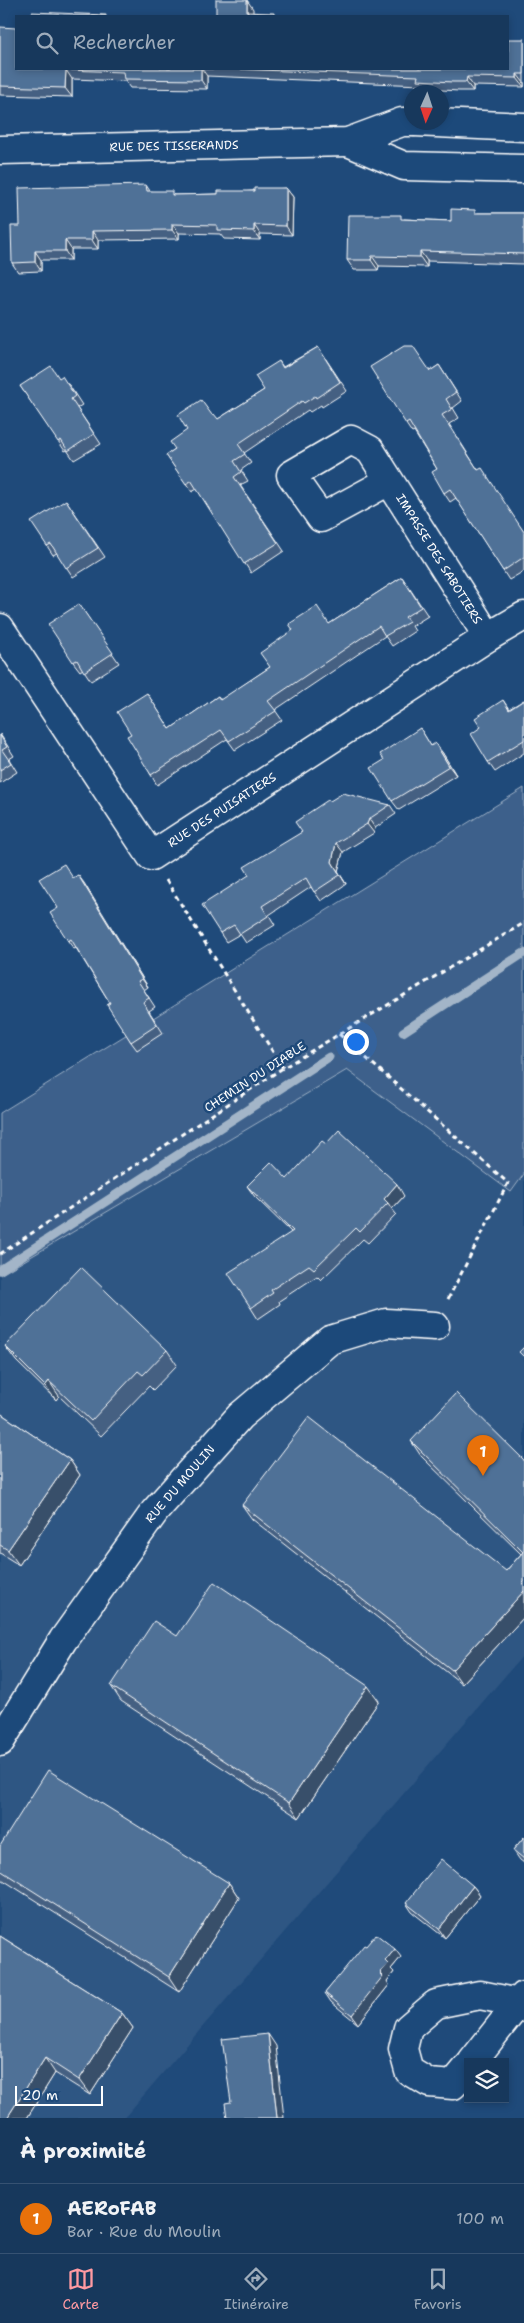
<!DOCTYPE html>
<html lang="fr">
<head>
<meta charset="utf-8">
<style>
	:root { --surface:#17385c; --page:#203f62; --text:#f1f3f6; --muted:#9eacbb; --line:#365272; --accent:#ff9aa2 }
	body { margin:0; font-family:"Shantell Sans",sans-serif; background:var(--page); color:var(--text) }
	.controls { position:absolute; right:15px; bottom:15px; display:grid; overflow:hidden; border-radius:0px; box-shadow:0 2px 8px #0003 }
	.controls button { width:45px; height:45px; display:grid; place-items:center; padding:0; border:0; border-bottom:1px solid var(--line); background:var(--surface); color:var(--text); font:25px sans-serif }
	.compass { position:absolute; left:404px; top:85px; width:45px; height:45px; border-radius:50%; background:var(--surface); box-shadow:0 2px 8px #0003; rotate:183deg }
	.scale { position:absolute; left:15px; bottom:12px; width:88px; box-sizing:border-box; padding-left:5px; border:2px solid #fff; border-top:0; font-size:14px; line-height:18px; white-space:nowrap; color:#fff; -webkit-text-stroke:4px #1f4a7a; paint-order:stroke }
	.you { position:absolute; left:355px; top:1041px; width:18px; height:18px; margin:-12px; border:4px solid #fff; border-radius:50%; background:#1a73e8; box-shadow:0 0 0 8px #1a73e833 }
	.badge { display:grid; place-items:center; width:32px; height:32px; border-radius:50%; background:var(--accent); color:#fff; font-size:16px; font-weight:700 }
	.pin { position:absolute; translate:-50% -41px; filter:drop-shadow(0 1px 2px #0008) }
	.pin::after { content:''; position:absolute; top:26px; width:18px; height:15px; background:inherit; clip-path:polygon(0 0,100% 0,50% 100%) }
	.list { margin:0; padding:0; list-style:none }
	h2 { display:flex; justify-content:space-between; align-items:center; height:65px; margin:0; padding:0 20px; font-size:21px }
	h2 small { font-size:16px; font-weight:400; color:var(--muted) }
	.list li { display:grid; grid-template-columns:32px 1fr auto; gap:15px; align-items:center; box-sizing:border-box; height:70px; padding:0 20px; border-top:1px solid var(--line) }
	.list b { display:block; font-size:19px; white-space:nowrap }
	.list p { margin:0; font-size:16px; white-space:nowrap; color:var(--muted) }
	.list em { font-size:16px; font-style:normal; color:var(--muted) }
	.icon { flex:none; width:28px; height:28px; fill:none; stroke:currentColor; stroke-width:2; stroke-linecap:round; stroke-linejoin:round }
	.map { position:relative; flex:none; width:524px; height:2118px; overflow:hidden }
	.search { position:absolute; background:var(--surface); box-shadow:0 2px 8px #0003; left:15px; right:15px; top:15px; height:55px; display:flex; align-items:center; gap:12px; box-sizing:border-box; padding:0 18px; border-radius:0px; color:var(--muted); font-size:19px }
	.sheet { height:135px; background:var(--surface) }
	nav { display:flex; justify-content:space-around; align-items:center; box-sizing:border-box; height:70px; border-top:1px solid var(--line); background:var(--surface); font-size:14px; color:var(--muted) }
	nav a { display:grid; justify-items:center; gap:2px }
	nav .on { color:var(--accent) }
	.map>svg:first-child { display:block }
</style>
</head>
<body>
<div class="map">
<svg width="524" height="2118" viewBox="0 0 524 2118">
	<rect width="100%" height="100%" fill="#1f4a7a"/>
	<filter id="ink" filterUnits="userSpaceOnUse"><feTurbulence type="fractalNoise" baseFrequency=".02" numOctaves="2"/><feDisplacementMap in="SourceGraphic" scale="10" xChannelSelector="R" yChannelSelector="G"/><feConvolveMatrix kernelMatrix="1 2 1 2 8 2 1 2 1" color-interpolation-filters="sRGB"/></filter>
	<g filter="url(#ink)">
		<!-- built -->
		<path fill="#2e5683" d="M524 935V1654L124 2118H0V1272Z"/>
		<!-- green -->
		<path fill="#3c618b" stroke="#9eb0c5" d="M524 788V1174L511 1192 347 1070 0 1275V1113Z"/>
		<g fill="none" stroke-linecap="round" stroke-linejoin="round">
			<!-- stream -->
			<g stroke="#a3b5c8" stroke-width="9">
				<path d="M403 1032 524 953"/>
				<path d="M0 1270 329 1057"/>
			</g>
			<defs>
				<g id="minor">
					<path d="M415 122 524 127"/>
					<path d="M348 142 404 166 524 169"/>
					<path d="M0 150 348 142 402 122H412"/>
					<path d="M389 481 321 518 291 475 351 440 370 450 488 637"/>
					<path d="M0 628 151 856 488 637 524 616"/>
					<path d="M0 1742 63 1640 155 1511 240 1416 330 1340 386 1323 435 1326"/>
					<path d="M472 2062 524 1996"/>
					<path d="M468 2067 453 2085 429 2083 409 2071 403 2049 408 2028 436 2004 480 1995 519 2003"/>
				</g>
			</defs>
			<!-- minor casing -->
			<use href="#minor" stroke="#fff" stroke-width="31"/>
			<!-- path -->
			<g stroke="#fff" stroke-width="3" stroke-dasharray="5 4" stroke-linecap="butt">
				<path d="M166 880 283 1068"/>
				<path d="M339 1034 508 1183 447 1301"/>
				<path d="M0 1254 283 1068 524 923"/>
			</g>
			<!-- minor -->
			<use href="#minor" stroke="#1f4a7a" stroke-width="28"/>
		</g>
		<!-- wall -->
		<g fill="#456182" stroke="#fff">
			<path d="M0 27 16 69H508L524 39V87L473 86V91H459L424 89 421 85 207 76V89L130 88 125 81 72 79V97L0 95Z"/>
			<path d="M146 185 150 191 175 195 218 194 286 188 293 197 292 235 260 234V240L224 239 220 234 179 233V239L98 240V249H71V260H41V271L18 272 12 263 20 226Z"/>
			<path d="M478 213H524V264L427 261V267L379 266 378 270H354L347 260 404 219 451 221Z"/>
			<path d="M318 347 347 391 322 407 321 405 310 412 308 410 244 453 251 463 241 470 248 481 240 485 284 551 251 573 197 489 192 492 166 455 175 449 212 415 218 419 264 390 279 361 283 367Z"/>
			<path d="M439 365 462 401 453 408 459 418 449 424 478 470 524 532V571L509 580 456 498 450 502 444 493 437 469 414 432 412 433 406 424 430 371Z"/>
			<path d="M59 378 69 385 82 405 77 408 101 444 74 460 67 450 65 451 20 386Z"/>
			<path d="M66 500 105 557 73 577 57 553 53 555 47 546Z"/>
			<path d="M402 577 428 616 412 626 415 631 392 646 385 636 275 710 282 720 235 750 227 739 157 785 151 775 131 734 147 693 170 729 218 696 221 700 270 667 329 624Z"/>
			<path d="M79 604 119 663 91 681 83 669 80 671 73 662Z"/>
			<path d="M503 700 509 709 524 700V753L495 772 488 762 481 727Z"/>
			<path d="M420 728 431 746 442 752 456 775 399 810 392 801 384 760Z"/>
			<path d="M0 734 14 756 9 759 17 772 0 783Z"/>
			<path d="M330 801 390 805 396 814 375 828 374 833 343 852 338 871 346 884 321 901 311 887 269 915 275 925 246 943 240 934 226 942 220 933 249 875 302 832Z"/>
			<path d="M78 875 148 987 144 990 155 1007 149 1011 163 1033 137 1050 131 1042 110 1003 76 948 74 949 68 941 58 908 74 878Z"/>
			<path d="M287 1179 404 1196 392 1209 396 1214 368 1243 363 1239 321 1280 317 1276 279 1301 280 1304 258 1319 251 1308 291 1232 255 1197 247 1186Z"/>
			<path d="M5 1346 167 1350 177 1365 153 1390 149 1386 101 1436 59 1396 56 1400 16 1361Z"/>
			<path d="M0 1413 70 1460 80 1475 19 1565 0 1553Z"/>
			<path d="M411 1441 524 1460V1617L462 1684 252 1519 242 1505 506 1571 521 1554 421 1456Z"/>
			<path d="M177 1636 379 1701 299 1818 121 1701 111 1686Z"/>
			<path d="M524 1837V1863L520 1860 513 1850Z"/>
			<path d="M0 1846 229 1883 239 1898 179 1992 0 1878Z"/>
			<path d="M473 1886 480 1895 445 1938 412 1912 406 1903Z"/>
			<path d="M0 1936 122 2013 133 2028 90 2095 55 2073 27 2118H0Z"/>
			<path d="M366 1946 401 1957 391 1969 394 1972 387 1981 389 1985 358 2024 331 2002 325 1993Z"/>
		</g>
		<!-- shaded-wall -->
		<g fill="#384f6a" stroke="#fff">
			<path d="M247 0 253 9V16L247 12Z"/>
			<path d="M201 69H202L207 76V89L201 80Z"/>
			<path d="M66 70 72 79V97L65 88Z"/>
			<path d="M517 74 524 83V87L517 78Z"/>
			<path d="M467 77 473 86V91L466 82Z"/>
			<path d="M286 188 293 197 292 235 286 226Z"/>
			<path d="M172 224 179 233V239L172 230Z"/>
			<path d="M254 225 260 234V240L254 231Z"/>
			<path d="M92 231 98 240V249L92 240Z"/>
			<path d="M65 240 71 249V260L65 251Z"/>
			<path d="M35 251 41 260V271L35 262Z"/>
			<path d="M420 251 427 261V267L420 257Z"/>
			<path d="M372 256 379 266 378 270 371 260Z"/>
			<path d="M435 743 442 752 456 775 449 766Z"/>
			<path d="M369 819 375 828 374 833 367 824Z"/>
			<path d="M336 843 343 852 338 871 346 884 332 862Z"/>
			<path d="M78 875 84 883 148 987 142 979Z"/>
			<path d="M397 1184 404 1196 392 1209 388 1203 384 1199Z"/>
			<path d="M49 1381 59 1396 56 1400 45 1386Z"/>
			<path d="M70 1460 80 1475 19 1565 8 1550Z"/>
			<path d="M524 1591V1617L462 1684 452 1670Z"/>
			<path d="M368 1686 379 1701 299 1818 289 1803Z"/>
			<path d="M229 1883 239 1898 179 1992 169 1977Z"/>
			<path d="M473 1886 480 1895 445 1938 439 1929Z"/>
			<path d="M395 1949 401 1957 391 1969 394 1972 387 1981 389 1985 358 2024 352 2015 380 1973 385 1961Z"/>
			<path d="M122 2013 133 2028 90 2095 79 2080Z"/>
			<path d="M268 2034 276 2046 284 2118H277Z"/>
			<path d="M45 2058 55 2073 27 2118H7Z"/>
		</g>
		<!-- building -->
		<g fill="#507197" stroke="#fff">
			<path d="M216 0H247V12L274 13V16H216Z"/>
			<path d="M32 12 106 15V16H31Z"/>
			<path d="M0 27 16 28V69H201V80L124 79 123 72 66 70 65 88 0 86Z"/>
			<path d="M508 39H524V74H517V78L467 77 466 82H453L417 80 418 76 232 69H508Z"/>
			<path d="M146 185 147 191H172V195L218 194V191H254V188H286V226L254 225V231L217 230V225L172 224V230L92 231V240H65V251H35V262L12 263 11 226H20L19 188Z"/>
			<path d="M451 209 475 210V213H524V254L420 251V257L372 256 371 260H347L348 215H401V219L451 221Z"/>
			<path d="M404 346H413L430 371 439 365 456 392 446 399 452 409 442 415 478 470 482 468 524 532V557L503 571 450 489 444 493 432 472 437 469 409 422 406 424 370 367Z"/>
			<path d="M318 347 340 382 316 398 315 396 304 403 302 401 238 444 245 454 234 461 241 472 234 477 278 543 244 564 191 480 186 484 166 455 175 449 170 442 187 430 178 415 201 400 212 415 214 414 218 419 264 390 255 376 279 361 283 368Z"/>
			<path d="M51 366 59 378 62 376 75 396 71 399 94 434 68 451 61 440 58 442 20 386Z"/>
			<path d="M66 500 98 548 66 568 51 544 47 546 31 522Z"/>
			<path d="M402 577 421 607 405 617 409 622 385 636 379 626 268 701 276 711 229 741 221 730 151 775 127 736 131 734 117 712 147 693 170 729 218 696 220 700 270 667 260 653 293 630 289 624 317 606 329 624Z"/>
			<path d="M79 604 113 653 84 672 77 660 73 662 48 624Z"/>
			<path d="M503 700 509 710 524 700V740L488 762 471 734 481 727 475 718Z"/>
			<path d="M420 728 431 746 435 743 449 766 392 801 371 768 384 760 380 754Z"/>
			<path d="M0 735 7 747 2 750 11 763 0 770Z"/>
			<path d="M343 793 390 805 369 819 367 824 336 843 332 862 340 875 314 892 306 878 262 906 268 916 240 934 234 925 220 933 202 905 249 875 244 867 302 832 295 822 328 800 330 801Z"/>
			<path d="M64 864 73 878 78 875 142 979 138 981 149 998 143 1002 157 1025 131 1042 107 1005 110 1003 71 939 68 941 50 913 58 908 39 879Z"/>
			<path d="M339 1130 397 1184 384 1199 388 1203 360 1232 356 1228 314 1269 309 1265 271 1290 273 1293 251 1308 228 1273 293 1231 247 1186 271 1162 287 1179 322 1141 326 1144Z"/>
			<path d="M81 1267 167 1350 143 1375 138 1371 91 1421 49 1381 45 1386 5 1346Z"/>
			<path d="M524 1347V1357L519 1352Z"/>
			<path d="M456 1393 524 1460V1582L522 1584 524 1586V1591L452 1670 242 1505 309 1417 506 1571 523 1552 411 1441Z"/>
			<path d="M0 1413 70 1460 8 1550 0 1545Z"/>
			<path d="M214 1582 368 1686 289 1803 111 1686 154 1621 177 1636Z"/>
			<path d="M48 1770 229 1883 169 1977 0 1870V1846Z"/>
			<path d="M524 1837V1859L513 1850Z"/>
			<path d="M441 1859 473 1886 439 1929 406 1903Z"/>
			<path d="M376 1934 395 1949 385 1961 388 1964 380 1973 383 1976 352 2015 325 1993 364 1945 366 1946Z"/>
			<path d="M0 1936 122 2013 79 2080 45 2058 7 2118H0Z"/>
			<path d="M268 2034 277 2118H227L225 2103 231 2102 222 2039Z"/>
		</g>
	</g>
	<g text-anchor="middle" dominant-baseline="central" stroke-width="5" stroke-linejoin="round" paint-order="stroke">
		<!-- street labels -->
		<g font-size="12" fill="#fff" stroke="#1f4a7a">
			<text transform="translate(174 146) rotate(-1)">RUE DES TISSERANDS</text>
			<text transform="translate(439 559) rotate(58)">IMPASSE DES SABOTIERS</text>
			<text transform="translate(222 810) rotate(-33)">RUE DES PUISATIERS</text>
			<text transform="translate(255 1077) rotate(-33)">CHEMIN DU DIABLE</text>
			<text transform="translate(180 1484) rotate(-49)">RUE DU MOULIN</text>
		</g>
	</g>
</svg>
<div class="controls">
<button><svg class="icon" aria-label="layers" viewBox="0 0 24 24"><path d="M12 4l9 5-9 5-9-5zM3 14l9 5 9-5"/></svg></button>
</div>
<svg class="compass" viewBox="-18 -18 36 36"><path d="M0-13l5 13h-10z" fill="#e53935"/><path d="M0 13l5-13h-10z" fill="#9eacbb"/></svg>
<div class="scale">20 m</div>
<div class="you"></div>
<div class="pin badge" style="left:483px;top:1476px;background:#e8710a">1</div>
<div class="search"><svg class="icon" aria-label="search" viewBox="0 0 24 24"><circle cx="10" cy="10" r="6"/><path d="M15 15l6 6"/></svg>Rechercher</div>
</div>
<section class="sheet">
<h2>À proximité<small></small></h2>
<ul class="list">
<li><span class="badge" style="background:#e8710a">1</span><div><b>AERoFAB</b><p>Bar · Rue du Moulin</p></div><em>100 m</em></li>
</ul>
</section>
<nav>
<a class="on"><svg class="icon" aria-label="map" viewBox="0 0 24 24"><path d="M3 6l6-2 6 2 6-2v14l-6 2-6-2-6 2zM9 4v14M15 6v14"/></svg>Carte</a>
<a><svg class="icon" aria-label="directions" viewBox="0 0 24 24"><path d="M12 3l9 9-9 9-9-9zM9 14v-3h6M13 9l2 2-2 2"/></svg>Itinéraire</a>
<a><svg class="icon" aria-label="saved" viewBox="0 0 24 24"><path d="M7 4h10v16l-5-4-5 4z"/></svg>Favoris</a>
</nav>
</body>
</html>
